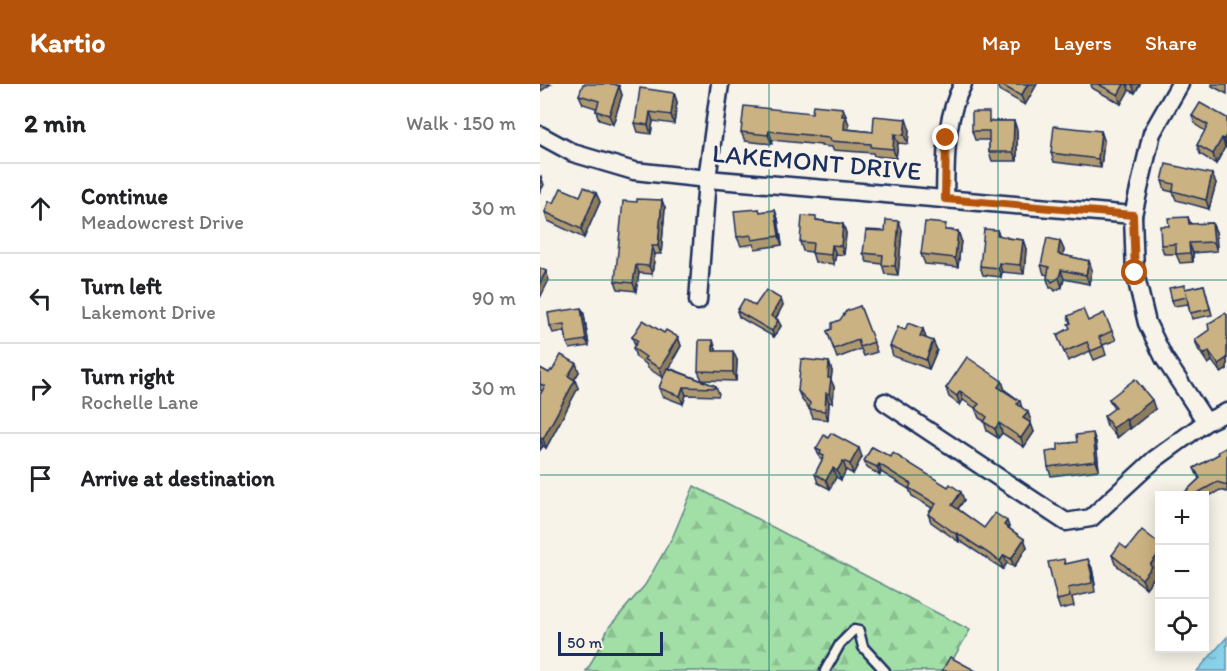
<!DOCTYPE html>
<html lang="en">
<head>
<meta charset="utf-8">
<style>
	:root { --surface:#fff; --page:#f6f6f6; --text:#202124; --muted:#757577; --line:#e0e0e0; --accent:#b45309 }
	body { margin:0; font-family:Itim,sans-serif; background:var(--page); color:var(--text) }
	.controls { position:absolute; right:18px; bottom:18px; display:grid; overflow:hidden; border-radius:0px; box-shadow:0 3px 15px #0003 }
	.controls button { width:54px; height:54px; display:grid; place-items:center; padding:0; border:0; border-bottom:2px solid var(--line); background:var(--surface); color:var(--text); font:30px sans-serif }
	.scale { position:absolute; left:18px; bottom:15px; width:105px; box-sizing:border-box; padding-left:6px; border:3px solid #1b2f5e; border-top:0; font-size:16px; line-height:21px; white-space:nowrap; color:#1b2f5e; -webkit-text-stroke:4px #f7f3e8; paint-order:stroke }
	.stop { position:absolute; width:18px; height:18px; margin:-14px; border:4px solid #b45309; border-radius:50%; background:#fff }
	.stop.end { background:#b45309; border-color:#fff; box-shadow:0 2px 6px #0008 }
	.list { margin:0; padding:0; list-style:none }
	h2 { display:flex; justify-content:space-between; align-items:center; height:78px; margin:0; padding:0 24px; font-size:26px }
	h2 small { font-size:20px; font-weight:400; color:var(--muted) }
	.list li { display:grid; grid-template-columns:39px 1fr auto; gap:18px; align-items:center; box-sizing:border-box; height:90px; padding:0 24px; border-top:2px solid var(--line) }
	.list b { display:block; font-size:22px; white-space:nowrap }
	.list p { margin:0; font-size:20px; white-space:nowrap; color:var(--muted) }
	.list em { font-size:20px; font-style:normal; color:var(--muted) }
	.icon { flex:none; width:33px; height:33px; fill:none; stroke:currentColor; stroke-width:2; stroke-linecap:round; stroke-linejoin:round }
	.map { position:relative; flex:none; width:687px; height:587px; overflow:hidden }
	header { display:flex; align-items:center; gap:36px; box-sizing:border-box; height:84px; padding:0 30px; background:var(--accent); color:#fff }
	header strong { font-size:28px }
	nav { display:flex; gap:33px; margin-inline-start:auto; font-size:21px }
	main { display:flex }
	aside { flex:1; background:var(--surface) }
	.map>svg:first-child { display:block }
</style>
</head>
<body>
<header>
<strong>Kartio</strong>
<nav><a>Map</a><a>Layers</a><a>Share</a></nav>
</header>
<main>
<aside>
<h2>2 min<small>Walk · 150 m</small></h2>
<ul class="list">
<li><svg class="icon" aria-label="ahead" viewBox="0 0 24 24"><path d="M12 20V5M6 11l6-6 6 6"/></svg><div><b>Continue</b><p>Meadowcrest Drive</p></div><em>30 m</em></li>
<li><svg class="icon" aria-label="left" viewBox="0 0 24 24"><path d="M17 20v-9H6M10 6l-5 5 5 5"/></svg><div><b>Turn left</b><p>Lakemont Drive</p></div><em>90 m</em></li>
<li><svg class="icon" aria-label="right" viewBox="0 0 24 24"><path d="M7 20v-9h11M14 6l5 5-5 5"/></svg><div><b>Turn right</b><p>Rochelle Lane</p></div><em>30 m</em></li>
<li><svg class="icon" aria-label="arrive" viewBox="0 0 24 24"><path d="M6 21V4h12l-3 4 3 4H6"/></svg><div><b>Arrive at destination</b></div></li>
</ul>
</aside>
<div class="map">
<svg width="687" height="587" viewBox="0 0 687 587">
	<defs>
		<pattern id="forest-firs" width="22" height="20" patternUnits="userSpaceOnUse" patternTransform="scale(1.5)"><rect width="22" height="20" fill="#a2dfa6"/><path d="M5 1l3.5 6h-7zM16 11l3.5 6h-7z" fill="#8bc091"/></pattern>
		<pattern id="water-ripples" width="26" height="14" patternUnits="userSpaceOnUse" patternTransform="scale(1.5)"><rect width="26" height="14" fill="#89d3ea"/><path d="M2 4q2-2 4 0t4 0M15 11q2-2 4 0t4 0" fill="none" stroke="#76b5cb"/></pattern>
	</defs>
	<rect width="100%" height="100%" fill="#f7f3e8"/>
	<filter id="ink" filterUnits="userSpaceOnUse"><feTurbulence type="fractalNoise" baseFrequency=".0167" numOctaves="2"/><feDisplacementMap in="SourceGraphic" scale="12" xChannelSelector="R" yChannelSelector="G"/><feConvolveMatrix kernelMatrix="1 2 1 2 8 2 1 2 1" color-interpolation-filters="sRGB"/></filter>
	<g filter="url(#ink)">
		<!-- forest -->
		<path fill="url(#forest-firs)" stroke="#5e8782" stroke-width="1.5" d="M154 402 430 546 406 587H46L50 581 69 543 105 501 133 452Z"/>
		<!-- water -->
		<path fill="url(#water-ripples)" stroke="#5d91b2" stroke-width="1.5" d="M687 553V587H657Z"/>
		<g fill="none" stroke-linecap="round" stroke-linejoin="round">
			<defs>
				<path id="lane" d="M285 587 300 560 314 546 319 547 323 563 345 587"/>
				<g id="street">
					<path d="M640 0 612 49 593 131 595 189 607 239 624 274 666 338"/>
					<path d="M0 51 33 69 94 87 167 95 593 131"/>
					<path d="M405 115C406 75 404 36 423 0"/>
					<path d="M158 217 167 95 180 0"/>
					<path d="M345 318 526 438 551 434 615 375 666 338 687 328"/>
				</g>
			</defs>
			<!-- lane casing -->
			<use href="#lane" stroke="#1b2f5e" stroke-width="13"/>
			<!-- street casing -->
			<use href="#street" stroke="#1b2f5e" stroke-width="21"/>
			<!-- lane -->
			<use href="#lane" stroke="#f7f3e8" stroke-width="8"/>
			<!-- street -->
			<use href="#street" stroke="#f7f3e8" stroke-width="16"/>
		</g>
		<!-- wall -->
		<g fill="#af9970" stroke="#1b2f5e" stroke-width="1.5">
			<path d="M457 0H497L485 21 459 6Z"/>
			<path d="M551 0H600L595 9 589 6 581 20 552 4Z"/>
			<path d="M672 0H687V10L672 2Z"/>
			<path d="M79 2 82 11 73 40 59 36 56 27V24L43 20 39 11Z"/>
			<path d="M134 9 137 18 134 40 113 37 111 50 98 48 95 39Z"/>
			<path d="M303 24 309 41 308 45 333 48 369 44 368 60 358 59 356 74 334 72 333 69 293 66 292 63 281 62V61L232 56V60L205 57 201 48 272 29Z"/>
			<path d="M652 32 687 34V64L685 63 676 80 660 70 657 61 665 47 656 41Z"/>
			<path d="M452 37H474L477 46V77H452L449 68V56H435L432 47Z"/>
			<path d="M561 47 564 56 561 84 514 78 511 69Z"/>
			<path d="M622 97 676 99 669 125 636 116 633 108 625 106Z"/>
			<path d="M56 109 60 118 44 154 8 137 5 128 14 119Z"/>
			<path d="M125 124 121 170H115L112 190 99 189 96 207 78 205 75 197Z"/>
			<path d="M219 125 220 128 235 126 238 135 242 161 215 165 214 160 201 162 197 153Z"/>
			<path d="M648 133 651 140 672 139 676 148 677 167 653 169V178L640 179 636 170H624L621 161 629 142Z"/>
			<path d="M277 136 303 140 306 149 304 171 296 170 294 180 275 178 272 168 263 167 260 158Z"/>
			<path d="M362 146 358 191 345 190 342 180 327 178 323 169 345 147Z"/>
			<path d="M408 146 418 147 421 156 418 183 385 180 381 170Z"/>
			<path d="M457 146 460 152 468 154 483 156 486 165 484 190 462 188 461 193 443 191 440 182Z"/>
			<path d="M520 157 524 166 523 171 549 177 552 186 549 200 524 195 522 203 515 207 513 204H510L507 195 508 191 504 190 501 181Z"/>
			<path d="M664 201 672 231 652 235 648 220 634 222 632 216 646 205Z"/>
			<path d="M243 221 236 234 241 242 234 253 199 233 197 227 215 222Z"/>
			<path d="M320 222 337 268 324 272 321 265 297 274 287 247 292 245 300 236Z"/>
			<path d="M41 224 44 230 49 262 30 265 27 259 25 247 13 249 10 242Z"/>
			<path d="M687 231V285L681 289 672 277 668 280 658 265 655 256 669 246Z"/>
			<path d="M528 232 548 237 572 247 576 256 563 261 566 271 554 276 550 267 528 277 517 251 530 245V239Z"/>
			<path d="M383 245 386 255 393 257 397 266 389 285 353 272 350 262 365 246Z"/>
			<path d="M124 249 138 253 141 262 129 284 176 302 179 310 178 312 146 311 143 320 122 312 119 304 124 292 123 294 108 284 106 280 96 273 93 264 95 261 92 253Z"/>
			<path d="M176 265V267L197 276 196 297 162 296 158 287Z"/>
			<path d="M289 278 292 287 291 296 294 303 293 319 289 318 288 336 273 334 269 324 262 316 258 307Z"/>
			<path d="M0 284 9 289 12 287 39 288 34 296 38 304 6 364 3 362 0 366V311L2 307 0 306Z"/>
			<path d="M406 304 465 306 480 317 482 324 491 337 490 338 494 348 484 363 462 349 458 354 447 347 444 337 439 334 435 324 423 316 420 321 409 313Z"/>
			<path d="M569 315 615 325 590 345 589 344 577 354 567 342 564 332 574 325Z"/>
			<path d="M556 358 559 386 511 392 508 383 518 366Z"/>
			<path d="M332 363 424 416 418 425 444 444 470 445 484 455 487 463 474 483 467 479 463 485 420 457 419 458 391 438 388 430 392 424 372 412 369 405 341 388 340 391 327 384 324 377Z"/>
			<path d="M687 363V408L680 406 664 415V411H642L659 395 654 384 679 370Z"/>
			<path d="M276 365 322 373 313 390 306 386 301 396 296 393 290 405 278 399 275 390 282 376 280 374Z"/>
			<path d="M620 460V481L614 488 615 492 606 504 575 480 572 471 587 465Z"/>
			<path d="M525 480 552 484 555 501H554L555 508 532 513 534 522 520 525 517 516Z"/>
		</g>
		<!-- shaded-wall -->
		<g fill="#8e7d5b" stroke="#1b2f5e" stroke-width="1.5">
			<path d="M0 0H11L1 7Z"/>
			<path d="M488 0H497L485 21 481 12Z"/>
			<path d="M584 0H587L589 6 581 20 578 11Z"/>
			<path d="M592 0H600L595 9Z"/>
			<path d="M79 2 82 11 73 40 69 31Z"/>
			<path d="M134 9 137 18 134 40 131 31Z"/>
			<path d="M303 24 309 41 307 54 304 45 302 32Z"/>
			<path d="M110 28 113 37 111 50 108 41Z"/>
			<path d="M366 35 369 44 368 60 364 51Z"/>
			<path d="M474 37 477 46V77L473 68Z"/>
			<path d="M229 47 232 56V60L228 51Z"/>
			<path d="M561 47 564 56 561 84 558 75Z"/>
			<path d="M687 49V64L684 55Z"/>
			<path d="M354 50 358 59 356 74 353 65Z"/>
			<path d="M682 54 685 63 676 80 673 70Z"/>
			<path d="M672 90 676 99 669 125 666 116Z"/>
			<path d="M1 92 4 101 0 108V93Z"/>
			<path d="M56 109 60 118 44 154 41 145Z"/>
			<path d="M122 116 125 124 121 170 118 162Z"/>
			<path d="M235 126 238 135 242 161 239 152Z"/>
			<path d="M359 137 362 146 358 191 355 182Z"/>
			<path d="M672 139 676 148 677 167 674 158Z"/>
			<path d="M303 140 306 149 304 171 301 162Z"/>
			<path d="M418 147 421 156 418 183 415 174Z"/>
			<path d="M483 156 486 165 484 190 480 181Z"/>
			<path d="M520 157 524 166 521 179 518 170Z"/>
			<path d="M649 159 653 169V178L650 169Z"/>
			<path d="M292 161 296 170 294 180 291 171Z"/>
			<path d="M112 162 115 170 112 190 109 182Z"/>
			<path d="M549 177 552 186 549 200 546 191Z"/>
			<path d="M459 179 462 188 461 193 458 184Z"/>
			<path d="M96 181 99 189 96 207 93 199Z"/>
			<path d="M521 186 524 195 522 203 519 194Z"/>
			<path d="M6 187 9 196 0 214V199Z"/>
			<path d="M241 215 243 221 234 238 231 232Z"/>
			<path d="M41 224 44 230 49 262 46 256Z"/>
			<path d="M238 236 241 242 234 253 232 247Z"/>
			<path d="M383 245 386 254 383 261 380 252Z"/>
			<path d="M138 253 141 262 133 275 134 277 123 294 120 284Z"/>
			<path d="M173 256 176 265V276L173 267Z"/>
			<path d="M393 257 397 266 389 285 386 276Z"/>
			<path d="M193 267 197 276 196 297 193 288Z"/>
			<path d="M669 267 672 277 668 280 664 271Z"/>
			<path d="M687 274V285L681 289 678 280Z"/>
			<path d="M289 278 292 287 291 296 294 303 293 319 289 310 288 294Z"/>
			<path d="M36 279 39 288 31 301 28 292Z"/>
			<path d="M35 296 38 304 6 364 3 355Z"/>
			<path d="M462 297 465 306 461 312 458 303Z"/>
			<path d="M143 303 146 311 143 320 140 312Z"/>
			<path d="M420 307 423 316 420 321 417 312Z"/>
			<path d="M286 309 289 318 288 336 285 327Z"/>
			<path d="M612 316 615 325 590 345 587 336Z"/>
			<path d="M488 328 491 337 487 343 483 334Z"/>
			<path d="M586 335 589 344 577 354 573 344Z"/>
			<path d="M459 339 462 349 458 354 455 345Z"/>
			<path d="M491 339 494 348 484 363 481 354Z"/>
			<path d="M553 349 556 358 559 386 556 377Z"/>
			<path d="M0 354 3 362 0 366Z"/>
			<path d="M319 364 322 373 313 390 310 380Z"/>
			<path d="M303 377 306 386 301 396 297 387Z"/>
			<path d="M339 380 341 388 340 391 337 383Z"/>
			<path d="M293 384 296 393 290 405 286 396Z"/>
			<path d="M421 408 424 416 415 429 412 421Z"/>
			<path d="M467 437 470 445 464 441Z"/>
			<path d="M417 449 420 457 419 458 416 450Z"/>
			<path d="M484 455 487 463 474 483 471 475Z"/>
			<path d="M620 468V481L614 488 615 492 606 504 602 495 610 481Z"/>
			<path d="M464 471 467 479 463 485 460 477Z"/>
			<path d="M548 475 552 484 555 501 552 492Z"/>
		</g>
		<!-- building -->
		<g fill="#cbb282" stroke="#1b2f5e" stroke-width="1.5">
			<path d="M43 0H74L79 2 69 31 56 27 59 17 39 11Z"/>
			<path d="M460 0H488L481 12Z"/>
			<path d="M558 0H584L578 11Z"/>
			<path d="M100 4 134 9 131 31 110 28 108 41 95 39Z"/>
			<path d="M660 19 687 34V49L684 55 682 54 673 70 657 61 668 41 652 32Z"/>
			<path d="M273 21 303 24 302 32H305L304 45 333 48 334 32 366 35 364 51 354 50 353 65 331 63V60L290 57V54L278 53V52L229 47 228 51 201 48 204 22 272 29Z"/>
			<path d="M432 28H449V39V37H474L473 68H449V47H432Z"/>
			<path d="M514 42 561 47 558 75 511 69Z"/>
			<path d="M626 80 672 90 666 116 633 107 634 100 622 97Z"/>
			<path d="M44 103 56 109 41 145 5 128 9 117 14 119 21 104 40 112Z"/>
			<path d="M97 115 122 116 118 162H112L109 182 96 181 93 199 75 197 83 117 97 118Z"/>
			<path d="M219 125 220 128 235 126 239 152 212 156 211 151 197 153 194 127Z"/>
			<path d="M262 132 276 133V136L303 140 301 162 292 161 291 171 272 169 273 159 260 158Z"/>
			<path d="M648 133 649 140 672 139 674 158 649 159 650 169 636 170V160L621 161 620 142H629L628 134Z"/>
			<path d="M346 136 359 137 355 182 342 181 343 171 323 169 326 146 345 147Z"/>
			<path d="M385 138 406 140 405 146 418 147 415 174 381 170Z"/>
			<path d="M444 145 457 146V151L467 153V154L483 156 480 181 459 179 458 184 440 182Z"/>
			<path d="M507 154 520 157 518 170 549 177 546 191 521 186 519 194 512 198 510 195H507L509 183 501 181Z"/>
			<path d="M0 184 6 187 0 199Z"/>
			<path d="M645 201V205L664 201 670 225 650 229 646 208 647 213 632 216 629 204Z"/>
			<path d="M226 206 241 215 231 232 238 236 232 247 197 227 204 215 215 222Z"/>
			<path d="M320 222 334 258 320 263 318 256 294 265 287 247 292 245V239L300 236 306 227Z"/>
			<path d="M41 224 46 256 27 259 24 240 10 242 8 229Z"/>
			<path d="M543 225 548 237 564 229 572 247 559 253 563 262 551 267 547 258 524 268 517 251 530 244 528 240 531 239 528 232Z"/>
			<path d="M685 229 687 231V274L678 280 669 267 664 271 655 256 669 246 668 240Z"/>
			<path d="M103 236 124 249 126 246 138 253 129 267 130 268 120 284 104 275 106 273 93 264 98 257 92 253Z"/>
			<path d="M368 239 383 245 380 252 393 257 386 276 350 262 358 243 365 246Z"/>
			<path d="M159 256H173V267H193V288L158 287Z"/>
			<path d="M21 271 36 279 28 292 35 296 3 355 0 354V311L5 302 0 300V284L9 289 11 286 12 287Z"/>
			<path d="M427 273 462 297 458 303 480 317 477 320 488 328 483 334 491 339 481 354 459 339 455 345 444 338 447 333 435 324 439 320 420 307 417 312 406 304Z"/>
			<path d="M261 275 289 278 288 294H291L289 310 286 309 285 327 269 325 270 319 258 307Z"/>
			<path d="M127 284 176 302 175 304 143 303 140 312 119 304Z"/>
			<path d="M595 295 612 316 587 336 586 335 573 344 564 332 576 323 569 315Z"/>
			<path d="M291 349 319 364 310 380 303 377 297 387 293 384 286 396 275 390 284 372 280 370 281 367 276 365 284 351 288 354Z"/>
			<path d="M553 349 556 377 508 383 506 368 518 366V360L537 358 536 351Z"/>
			<path d="M332 363 351 373 353 369 408 403 410 400 421 408 412 421 444 444 455 429 467 437 464 441 484 455 471 475 464 471 460 477 417 449 416 450 388 430 396 420 369 404 371 400 339 380 337 383 324 377Z"/>
			<path d="M687 363V401L677 398 654 411H642L660 394 654 384 679 370 678 368Z"/>
			<path d="M602 446 620 460V468L610 481 612 483 602 495 572 471 580 460 587 465Z"/>
			<path d="M524 475 525 480 548 475 552 492H551L552 499 528 504 530 513 517 516 508 478Z"/>
			<path d="M410 573 436 587H402Z"/>
		</g>
	</g>
	<g fill="none" stroke-linecap="round" stroke-linejoin="round" filter="url(#ink)">
		<!-- route -->
		<path stroke="#b45309" stroke-width="8" d="M406 54 405 115 593 131 595 189"/>
	</g>
	<!-- grid -->
	<path fill="none" stroke="#0f766e" stroke-width="1.5" stroke-opacity="0.55" d="M229 0V587M458 0V587M0 196H687M0 391H687"/>
	<g text-anchor="middle" dominant-baseline="central" stroke-width="5" stroke-linejoin="round" paint-order="stroke">
		<!-- street labels -->
		<g font-size="26" fill="#1b2f5e" stroke="#f7f3e8">
			<text transform="translate(277 78) rotate(5)">LAKEMONT DRIVE</text>
		</g>
	</g>
</svg>
<div class="controls">
<button>+</button>
<button>−</button>
<button><svg class="icon" aria-label="locate" viewBox="0 0 24 24"><circle cx="12" cy="12" r="6"/><path d="M12 2v4M12 18v4M2 12h4M18 12h4"/></svg></button>
</div>
<div class="scale">50 m</div>
<div class="stop" style="left:595px;top:189px"></div>
<div class="stop end" style="left:406px;top:54px"></div>
</div>
</main>
</body>
</html>
